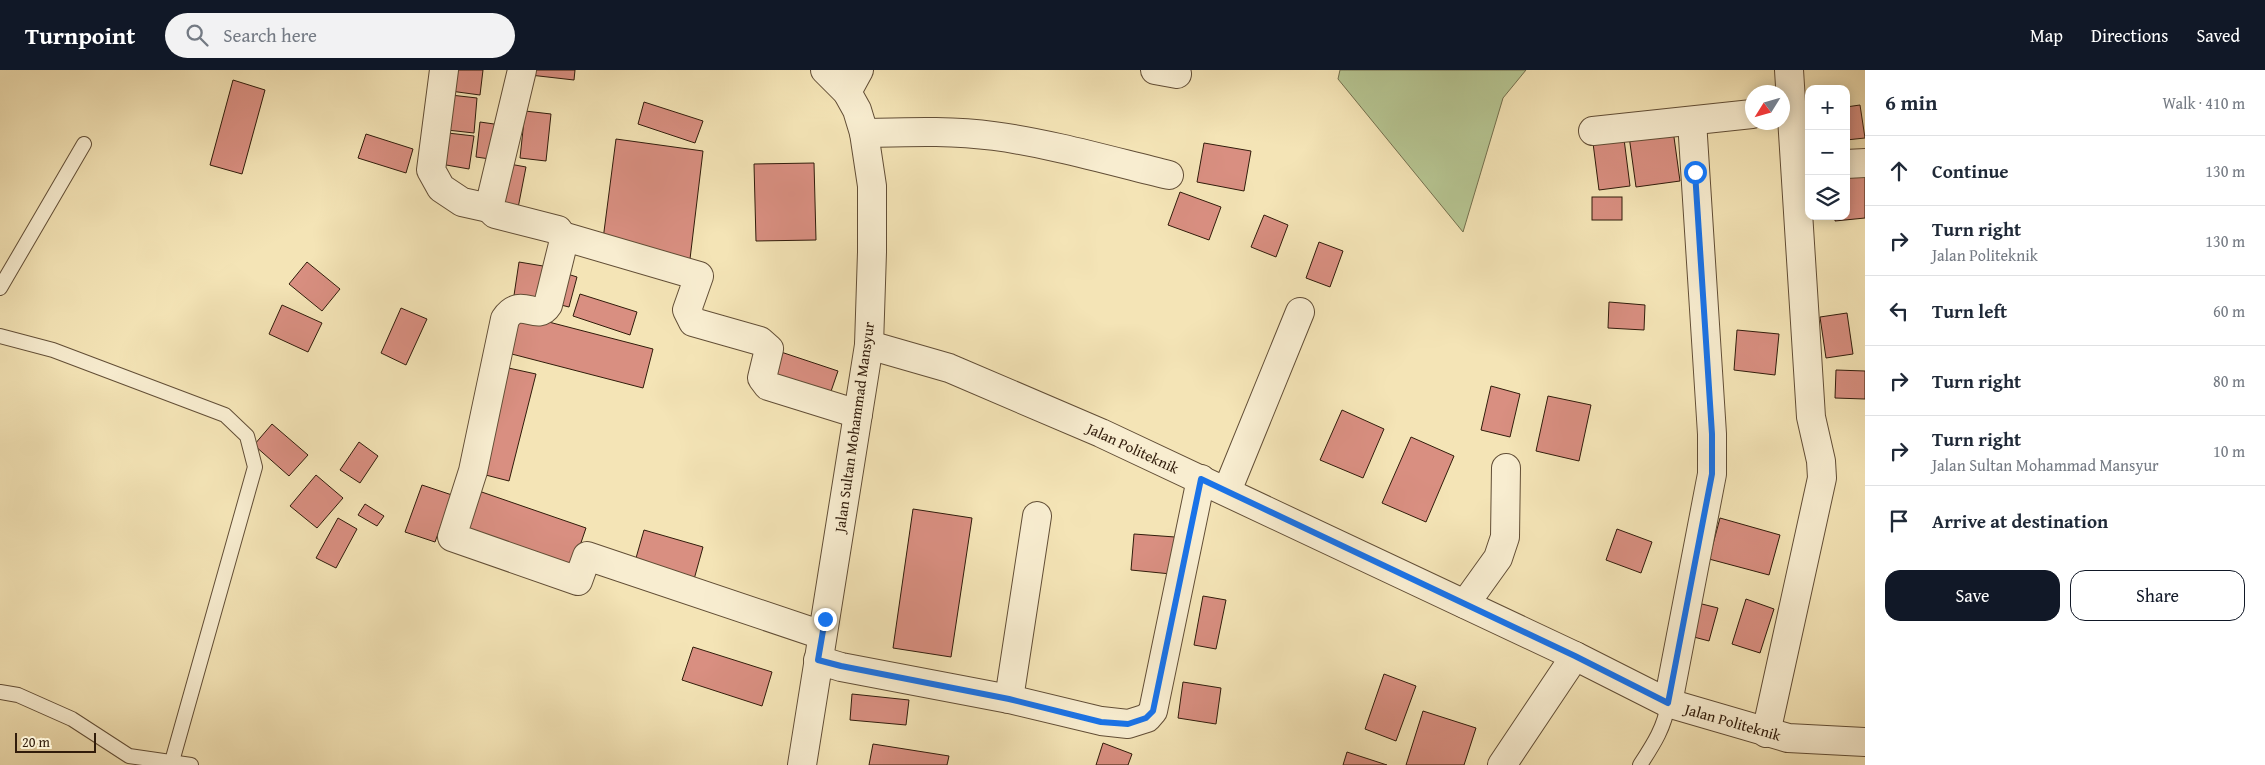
<!DOCTYPE html>
<html lang="en">
<head>
<meta charset="utf-8">
<style>
	:root { --surface:#fff; --page:#f2f2f3; --text:#1f2937; --muted:#747a83; --line:#e0e1e3; --accent:#111827 }
	body { margin:0; font-family:"Gentium Book Plus",serif; background:var(--page); color:var(--text) }
	.controls { position:absolute; right:15px; top:15px; display:grid; overflow:hidden; border-radius:10px; box-shadow:0 2px 12px #0003 }
	.controls button { width:45px; height:45px; display:grid; place-items:center; padding:0; border:0; border-bottom:1px solid var(--line); background:var(--surface); color:var(--text); font:25px sans-serif }
	.compass { position:absolute; left:1745px; top:15px; width:45px; height:45px; border-radius:50%; background:var(--surface); box-shadow:0 2px 12px #0003; rotate:233deg }
	.scale { position:absolute; left:15px; bottom:12px; width:81px; box-sizing:border-box; padding-left:5px; border:2px solid #311c0b; border-top:0; font-size:14px; line-height:18px; white-space:nowrap; color:#311c0b; -webkit-text-stroke:4px #f8edd0; paint-order:stroke }
	.stop { position:absolute; width:15px; height:15px; margin:-11px; border:4px solid #1a73e8; border-radius:50%; background:#fff }
	.stop.end { background:#1a73e8; border-color:#fff; box-shadow:0 1px 5px #0008 }
	.list { margin:0; padding:0; list-style:none }
	h2 { display:flex; justify-content:space-between; align-items:center; height:65px; margin:0; padding:0 20px; font-size:21px }
	h2 small { font-size:16px; font-weight:400; color:var(--muted) }
	.list li { display:grid; grid-template-columns:32px 1fr auto; gap:15px; align-items:center; box-sizing:border-box; height:70px; padding:0 20px; border-top:1px solid var(--line) }
	.list b { display:block; font-size:19px; white-space:nowrap }
	.list p { margin:0; font-size:16px; white-space:nowrap; color:var(--muted) }
	.list em { font-size:16px; font-style:normal; color:var(--muted) }
	.actions { display:flex; gap:10px; padding:15px 20px }
	.actions a { flex:1; padding:11px 0; border:1px solid var(--accent); border-radius:15px; text-align:center; font-size:18px; color:var(--accent) }
	.actions .main { background:var(--accent); color:#fff }
	.icon { flex:none; width:28px; height:28px; fill:none; stroke:currentColor; stroke-width:2; stroke-linecap:round; stroke-linejoin:round }
	.map { position:relative; flex:none; width:1865px; height:695px; overflow:hidden }
	header { display:flex; align-items:center; gap:30px; box-sizing:border-box; height:70px; padding:0 25px; background:var(--accent); color:#fff }
	header strong { font-size:24px }
	nav { display:flex; gap:28px; margin-inline-start:auto; font-size:18px }
	.search { width:350px; height:45px; background:var(--page); display:flex; align-items:center; gap:12px; box-sizing:border-box; padding:0 18px; border-radius:28px; color:var(--muted); font-size:19px }
	main { display:flex }
	aside { flex:1; background:var(--surface) }
	.map>svg:first-child { display:block }
</style>
</head>
<body>
<header>
<strong>Turnpoint</strong>
<div class="search"><svg class="icon" aria-label="search" viewBox="0 0 24 24"><circle cx="10" cy="10" r="6"/><path d="M15 15l6 6"/></svg>Search here</div>
<nav><a>Map</a><a>Directions</a><a>Saved</a></nav>
</header>
<main>
<div class="map">
<svg width="1865" height="695" viewBox="0 0 1865 695">
	<rect width="100%" height="100%" fill="#f4e4b6"/>
	<filter id="stains"><feTurbulence type="fractalNoise" baseFrequency=".004" numOctaves="4"/><feColorMatrix values="0 0 0 0 .2 0 0 0 0 .09 0 0 0 0 .02 0 0 0 .5 -.17"/></filter>
	<radialGradient id="worn" r=".72"><stop offset=".6" stop-color="#630" stop-opacity="0"/><stop offset="1" stop-color="#630" stop-opacity=".3"/></radialGradient>
	<!-- green -->
	<path fill="#b6c592" stroke="#74704e" d="M1340 0H1526L1503 28 1463 162 1338 9Z"/>
	<!-- building -->
	<g fill="#d98f81" stroke="#311c0b">
		<path d="M445 0H483L480 25 443 20Z"/>
		<path d="M531 0H575L574 10 530 5Z"/>
		<path d="M233 10 265 20 242 104 210 95Z"/>
		<path d="M442 24 477 28 474 63 438 59Z"/>
		<path d="M644 32 703 51 695 73 638 54Z"/>
		<path d="M1860 35 1865 68 1846 70V37Z"/>
		<path d="M525 41 551 44 546 91 520 88Z"/>
		<path d="M480 52 501 55 497 90 476 87Z"/>
		<path d="M1673 60 1680 111 1636 117 1629 66Z"/>
		<path d="M439 62 474 66 469 99 435 93Z"/>
		<path d="M366 64 413 79 406 103 358 88Z"/>
		<path d="M616 69 703 81 690 189 602 177Z"/>
		<path d="M1624 69 1630 116 1599 120 1593 73Z"/>
		<path d="M1204 73 1251 81 1244 121 1197 112Z"/>
		<path d="M504 93 526 97 518 138 497 134Z"/>
		<path d="M814 93 816 170 756 171 754 94Z"/>
		<path d="M1865 103V148L1835 151V146H1846V105Z"/>
		<path d="M1180 122 1221 137 1209 170 1168 155Z"/>
		<rect x="1592" y="127" width="30" height="23"/>
		<path d="M1264 145 1288 155 1276 187 1251 177Z"/>
		<path d="M1319 172 1343 181 1330 217 1306 208Z"/>
		<path d="M307 192 340 219 322 241 289 214Z"/>
		<path d="M519 192 543 196 538 236 513 232Z"/>
		<path d="M561 202 577 207 569 237 553 233Z"/>
		<path d="M580 224 637 242 630 265 573 246Z"/>
		<path d="M1609 232 1645 235 1644 260 1608 258Z"/>
		<path d="M282 235 322 253 308 282 269 264Z"/>
		<path d="M401 238 427 249 406 295 381 283Z"/>
		<path d="M514 243 653 279 643 318 504 282Z"/>
		<path d="M1847 243 1853 284 1826 288 1820 247Z"/>
		<path d="M1737 260 1779 264 1775 305 1734 300Z"/>
		<path d="M775 280 838 301 828 330 765 309Z"/>
		<path d="M504 297 536 304 509 411 478 403Z"/>
		<path d="M1836 300 1865 301V329L1835 328Z"/>
		<path d="M1491 316 1520 324 1510 367 1481 360Z"/>
		<path d="M1548 326 1591 335 1579 391 1536 381Z"/>
		<path d="M1342 340 1384 359 1363 408 1320 390Z"/>
		<path d="M272 354 308 385 289 406 254 375Z"/>
		<path d="M1411 367 1454 386 1426 452 1382 433Z"/>
		<path d="M359 372 378 386 360 413 340 400Z"/>
		<path d="M316 405 343 428 317 458 290 436Z"/>
		<path d="M422 415 452 425 435 472 405 462Z"/>
		<path d="M473 419 586 458 571 502 458 463Z"/>
		<path d="M365 434 384 446 377 456 358 445Z"/>
		<path d="M913 439 972 448 951 587 893 578Z"/>
		<path d="M338 448 357 459 336 498 316 488Z"/>
		<path d="M1720 448 1780 465 1769 505 1709 489Z"/>
		<path d="M1617 459 1652 472 1641 503 1606 490Z"/>
		<path d="M644 460 703 477 693 513 634 495Z"/>
		<path d="M1134 464 1175 467 1171 504 1131 500Z"/>
		<path d="M1203 526 1226 530 1216 579 1194 575Z"/>
		<path d="M1746 529 1774 539 1760 583 1732 574Z"/>
		<path d="M1698 533 1718 538 1709 571 1690 566Z"/>
		<path d="M693 577 772 602 762 636 682 610Z"/>
		<path d="M1384 604 1416 616 1396 671 1365 659Z"/>
		<path d="M1183 612 1221 618 1216 654 1178 648Z"/>
		<path d="M852 624 909 630 906 655 850 650Z"/>
		<path d="M1423 641 1476 658 1464 695H1406Z"/>
		<path d="M1103 673 1132 684 1128 695H1096Z"/>
		<path d="M873 674 949 686 947 695H869Z"/>
		<path d="M1347 682 1387 695H1343Z"/>
	</g>
	<g fill="none" stroke-linecap="round" stroke-linejoin="round">
		<defs>
			<g id="service">
				<path d="M0 218 84 74"/>
				<path d="M0 266 53 280 225 345 247 366 255 397 171 695"/>
				<path d="M0 622 18 625 72 649 129 686 191 695"/>
				<path d="M1640 695C1653 675 1665 657 1668 633"/>
			</g>
			<g id="minor">
				<path d="M444 0 431 100 441 118 462 132 489 138"/>
				<path d="M522 0 489 138 495 144 558 160 562 166 563 174 548 235C537 253 521 225 505 249L473 401 452 467 578 511 587 486 822 565"/>
				<path d="M1155 0 1177 4"/>
				<path d="M847 22 859 0"/>
				<path d="M1593 61 1752 44"/>
				<path d="M864 63C907 62 951 60 994 66 1053 74 1111 91 1169 105"/>
				<path d="M1846 94 1865 93"/>
				<path d="M562 166 699 206 687 240 693 252 760 271 769 279 762 308 768 316 858 344"/>
				<path d="M1227 421 1300 242"/>
				<path d="M1465 534 1498 488 1505 467 1506 398"/>
				<path d="M818 590 841 597 1009 629 1101 651 1128 654 1147 648 1153 641 1201 409"/>
				<path d="M1009 629 1037 446"/>
				<path d="M1668 633 1712 404V364L1692 51"/>
				<path d="M1766 663 1822 408 1821 391 1811 347 1789 0"/>
				<path d="M1502 695 1575 586"/>
			</g>
			<g id="tertiary">
				<path d="M869 275 949 298 1101 363 1575 586 1668 633 1788 668 1865 672"/>
				<path d="M802 695 869 275 872 182V116L864 63 857 40 847 22 825 0"/>
			</g>
		</defs>
		<!-- service casing -->
		<use href="#service" stroke="#624e36" stroke-width="16"/>
		<!-- minor casing -->
		<use href="#minor" stroke="#624e36" stroke-width="30"/>
		<!-- tertiary casing -->
		<use href="#tertiary" stroke="#624e36" stroke-width="30"/>
		<!-- service -->
		<use href="#service" stroke="#f8edd0" stroke-width="14"/>
		<!-- minor -->
		<use href="#minor" stroke="#f8edd0" stroke-width="28"/>
		<!-- tertiary -->
		<use href="#tertiary" stroke="#f8edd0" stroke-width="28"/>
	</g>
	<g fill="none" stroke-linecap="round" stroke-linejoin="round">
		<!-- route -->
		<path stroke="#1a73e8" stroke-width="6" d="M825 549 818 590 841 596 1009 629 1101 652 1128 654 1146 648 1153 641 1201 409 1575 586 1668 633 1712 404V364L1695 102"/>
	</g>
	<g text-anchor="middle" dominant-baseline="central" stroke-width="4" stroke-linejoin="round" paint-order="stroke">
		<!-- street labels -->
		<g font-size="15" fill="#311c0b" stroke="#f8edd0">
			<text transform="translate(854 357) rotate(-82)">Jalan Sultan Mohammad Mansyur</text>
			<text transform="translate(1133 378) rotate(25)">Jalan Politeknik</text>
			<text transform="translate(1733 652) rotate(16)">Jalan Politeknik</text>
		</g>
	</g>
	<rect width="100%" height="100%" filter="url(#stains)"/>
	<rect width="100%" height="100%" fill="url(#worn)"/>
</svg>
<div class="controls">
<button>+</button>
<button>−</button>
<button><svg class="icon" aria-label="layers" viewBox="0 0 24 24"><path d="M12 4l9 5-9 5-9-5zM3 14l9 5 9-5"/></svg></button>
</div>
<svg class="compass" viewBox="-18 -18 36 36"><path d="M0-13l5 13h-10z" fill="#e53935"/><path d="M0 13l5-13h-10z" fill="#747a83"/></svg>
<div class="scale">20 m</div>
<div class="stop" style="left:1695px;top:102px"></div>
<div class="stop end" style="left:825px;top:549px"></div>
</div>
<aside>
<h2>6 min<small>Walk · 410 m</small></h2>
<ul class="list">
<li><svg class="icon" aria-label="ahead" viewBox="0 0 24 24"><path d="M12 20V5M6 11l6-6 6 6"/></svg><div><b>Continue</b></div><em>130 m</em></li>
<li><svg class="icon" aria-label="right" viewBox="0 0 24 24"><path d="M7 20v-9h11M14 6l5 5-5 5"/></svg><div><b>Turn right</b><p>Jalan Politeknik</p></div><em>130 m</em></li>
<li><svg class="icon" aria-label="left" viewBox="0 0 24 24"><path d="M17 20v-9H6M10 6l-5 5 5 5"/></svg><div><b>Turn left</b></div><em>60 m</em></li>
<li><svg class="icon" aria-label="right" viewBox="0 0 24 24"><path d="M7 20v-9h11M14 6l5 5-5 5"/></svg><div><b>Turn right</b></div><em>80 m</em></li>
<li><svg class="icon" aria-label="right" viewBox="0 0 24 24"><path d="M7 20v-9h11M14 6l5 5-5 5"/></svg><div><b>Turn right</b><p>Jalan Sultan Mohammad Mansyur</p></div><em>10 m</em></li>
<li><svg class="icon" aria-label="arrive" viewBox="0 0 24 24"><path d="M6 21V4h12l-3 4 3 4H6"/></svg><div><b>Arrive at destination</b></div></li>
</ul>
<div class="actions"><a class="main">Save</a><a>Share</a></div>
</aside>
</main>
</body>
</html>
